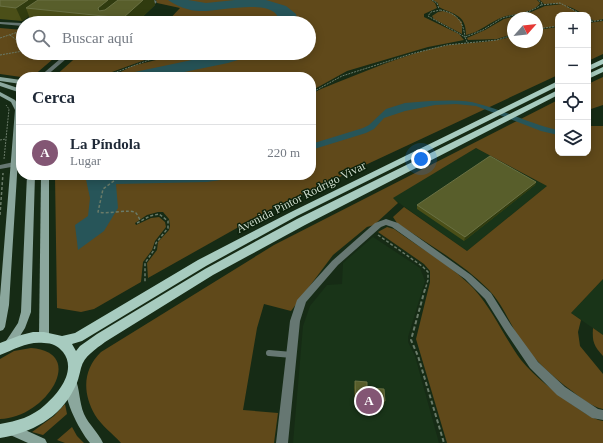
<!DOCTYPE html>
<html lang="es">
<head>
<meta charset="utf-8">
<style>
	:root { --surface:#fff; --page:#f2f2f3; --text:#1f2937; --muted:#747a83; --line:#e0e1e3; --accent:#835674 }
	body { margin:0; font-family:"Times New Roman",serif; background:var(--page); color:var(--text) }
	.controls { position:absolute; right:12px; top:12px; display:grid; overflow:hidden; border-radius:8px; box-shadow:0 2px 10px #0003 }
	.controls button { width:36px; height:36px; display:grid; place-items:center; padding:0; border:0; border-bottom:1px solid var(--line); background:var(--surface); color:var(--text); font:20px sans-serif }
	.compass { position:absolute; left:507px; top:12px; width:36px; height:36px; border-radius:50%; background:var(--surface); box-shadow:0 2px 10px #0003; rotate:63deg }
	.you { position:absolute; left:421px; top:159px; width:14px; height:14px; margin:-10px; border:3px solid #fff; border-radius:50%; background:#1a73e8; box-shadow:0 0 0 6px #1a73e833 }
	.badge { display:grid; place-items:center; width:26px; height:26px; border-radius:50%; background:var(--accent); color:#fff; font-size:13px; font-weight:700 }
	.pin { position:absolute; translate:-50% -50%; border:2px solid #fff; box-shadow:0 1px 4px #0006 }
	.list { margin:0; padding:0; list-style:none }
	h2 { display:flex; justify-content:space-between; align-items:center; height:52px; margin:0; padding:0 16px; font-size:17px }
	h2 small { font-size:13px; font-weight:400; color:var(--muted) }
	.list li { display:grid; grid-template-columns:26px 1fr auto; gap:12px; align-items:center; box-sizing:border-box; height:56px; padding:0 16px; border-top:1px solid var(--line) }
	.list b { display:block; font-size:15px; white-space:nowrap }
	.list p { margin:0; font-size:13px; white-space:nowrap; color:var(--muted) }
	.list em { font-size:13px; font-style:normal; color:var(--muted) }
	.icon { flex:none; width:22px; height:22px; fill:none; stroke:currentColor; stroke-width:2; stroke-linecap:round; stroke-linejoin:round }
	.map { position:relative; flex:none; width:603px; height:443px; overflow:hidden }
	.search { position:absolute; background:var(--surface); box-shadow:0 2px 10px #0003; left:16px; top:16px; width:300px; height:44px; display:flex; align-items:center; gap:10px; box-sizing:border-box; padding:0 14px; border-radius:22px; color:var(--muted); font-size:15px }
	.panel { position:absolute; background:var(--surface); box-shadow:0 2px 10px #0003; left:16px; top:72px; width:300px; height:108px; border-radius:16px }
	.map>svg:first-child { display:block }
</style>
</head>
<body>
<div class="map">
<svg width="603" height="443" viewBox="0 0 603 443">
	<rect width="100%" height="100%" fill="#162b15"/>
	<!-- built -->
	<g fill="#193418">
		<path d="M476 148 547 186 467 251 392 198Z"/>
		<path d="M373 237 420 268 425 281 408 337V342L415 356 439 443H293L303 326 310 306 327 285 342 284 343 263Z"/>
		<path d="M603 279V335L571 313Z"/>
	</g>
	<!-- green -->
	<g fill="#60491a">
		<path d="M156 0H431L435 3 437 8 424 14V17L459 34 464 40 428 47 347 71 311 91V77H111L132 66 184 53H309V23H166L180 8 157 3Z"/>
		<path d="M433 0H537L540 3C534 13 513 14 503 17 490 22 480 32 466 35 466 14 454 15 439 7L438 3Z"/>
		<path d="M540 0H603V19L594 21 588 17V15H585C569 6 563 2 544 4Z"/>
		<path d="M563 4 582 15H558V26L537 29V18H513V34L497 39 468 40 467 38 485 30 504 19 531 12 545 6Z"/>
		<path d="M443 11 453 14 462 22V34L434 19 432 16 438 12Z"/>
		<path d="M603 21V54L588 61V23Z"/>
		<path d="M558 27V75L269 210 148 278 147 263 157 250 158 242 169 230 170 226 169 219 163 212H158L147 215 135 223 136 225 151 218 159 217 165 222 166 227 155 241 152 250 143 262 141 282 94 309 81 312 57 308 55 175H311V94L321 89C362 73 405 53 449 45 471 42 492 43 513 36V42H537V30Z"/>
		<path d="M0 28 23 30V53H60L32 77H21L0 74Z"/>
		<path d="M81 53H180L145 60 112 72 94 77H54Z"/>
		<path d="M603 77V105L588 110V84Z"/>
		<path d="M558 100V153H588V126H603V279L571 313 581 320 578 332 580 346 603 374V409C592 407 581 398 572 391 553 377 536 362 522 342 510 325 503 304 488 289 462 263 428 244 397 223L393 217 404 207 467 251 547 186 476 148 393 198 398 203 374 225 367 227 333 255 291 311 264 304 257 328 243 410 278 413 274 443H121C113 434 101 425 95 415 82 393 83 369 101 352L274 245Z"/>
		<path d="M387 227 394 229C420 248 451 265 474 289 493 310 504 337 521 360 535 377 554 391 571 404 581 410 591 419 603 421V443H447L416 339 430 282V271L424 264 378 232Z"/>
		<path d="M593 328 603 335V356C594 346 592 342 593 328Z"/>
		<path d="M31 348C88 352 46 418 0 419V359L14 351Z"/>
		<path d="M65 404 67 414 43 435 32 432 54 416Z"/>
		<path d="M72 427 77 436 84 443H65L57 440Z"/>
	</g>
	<!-- water -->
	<g fill="#275559">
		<path d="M168 0H188L206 3 235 0H266L286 6 296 14 298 23H279C279 21 278 16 276 14 264 0 220 11 202 11 192 12 176 6 168 0Z"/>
		<path d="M225 53H261L228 63 160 77H111Z"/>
		<path d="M430 101C446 101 464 99 479 104 506 111 530 124 558 130V135L541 131 476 106 456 104 435 105 405 111 384 118 374 129 366 133 311 150V144L363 128 369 125 386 109 405 103Z"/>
		<path d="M85 175H115L116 179 155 176 241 175 235 178 207 182 116 184 118 208 104 231 78 250 75 225 88 216 90 198Z"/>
	</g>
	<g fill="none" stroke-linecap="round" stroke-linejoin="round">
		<!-- path-far2 -->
		<g stroke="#6a7b69" stroke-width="1" stroke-dasharray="2 1" stroke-linecap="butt">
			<path d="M432 0 437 3 439 9"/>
			<path d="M541 5 560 3 583 15"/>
			<path d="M440 10C456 13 463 20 465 37L428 16 431 12Z"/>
			<path d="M588 18 593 21"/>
			<path d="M588 22 603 20"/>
			<path d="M537 29 558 26"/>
			<path d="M10 35 23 45"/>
			<path d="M0 38 21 31"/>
			<path d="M467 42 465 37 483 30 502 18 530 11 540 6 542 3 538 0"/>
			<path d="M0 55 23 51"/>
			<path d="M111 74 149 60 182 53"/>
			<path d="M98 77 111 74 110 77"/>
			<path d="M311 93 342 76 411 54 447 45 497 40 513 35"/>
			<path d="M0 140 6 139"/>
			<path d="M4 159 9 109 6 105"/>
		</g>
		<!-- path-far1 -->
		<g stroke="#6a7b69" stroke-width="1.5" stroke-dasharray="3 2" stroke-linecap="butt">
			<path d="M122 175 103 189 98 212C107 215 130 208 136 213 138 215 139 219 141 221"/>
			<path d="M0 215 3 173"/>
			<path d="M137 223 150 216 159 214 168 221V228L156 243 154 250 145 263V282"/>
			<path d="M378 235 422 266 428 272V280L425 290"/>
		</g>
		<!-- path -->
		<path stroke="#6a7b69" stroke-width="2" stroke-dasharray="4 2.5" stroke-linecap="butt" d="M425 289 411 340 418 356 444 443"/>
		<!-- lane-far1 -->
		<path stroke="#667772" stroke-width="3" d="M149 0 155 2"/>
		<!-- lane -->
		<path stroke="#667772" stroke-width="6" d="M269 353 292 355"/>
		<!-- street -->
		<g fill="#667772" fill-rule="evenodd">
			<path d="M36 12 40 13 27 23H23V26L0 24V22L22 23Z"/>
			<path d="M67 53H73L45 77H39Z"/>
			<path d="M14 162H17L18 164 17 166 0 169V165Z"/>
			<path d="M386 219 398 223 471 275 491 293 511 325 538 362 565 387 598 409 603 410V420L592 418 557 395 530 368 505 331 485 299 465 279 392 227 386 225 381 227 338 265 306 302 300 321 288 443H276L290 321 297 300 332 261 375 223Z"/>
		</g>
		<!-- secondary -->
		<g fill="#8ba79d" fill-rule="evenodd">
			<path d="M0 77 21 80V84L0 81Z"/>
			<path d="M0 82 21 89V93L0 86Z"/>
			<path d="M0 92 15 100 21 110 9 305 5 327 3 330 0 331V297L15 110 11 102 0 96Z"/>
			<path d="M27 175H35L31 312 25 328 13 347 9 348 5 347 4 344 18 323 21 312Z"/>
			<path d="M41 175H49V337L47 340 44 341 41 340 39 337Z"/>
			<path d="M71 376 75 378C80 389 79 402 84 414 89 425 98 432 103 443H90C79 430 60 394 67 378Z"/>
			<path d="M12 424 45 439 47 443H28L8 434 6 430 8 426Z"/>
		</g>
		<!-- primary -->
		<g fill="#a7cbbf" fill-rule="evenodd">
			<path d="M603 59V64L588 71V66Z"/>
			<path d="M603 67V72L588 79V74Z"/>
			<path d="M558 81V86L297 216 206 266 82 341 72 344 76 351 80 346 97 334 205 269 297 219 558 90V95L305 225 213 275 105 342C96 349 84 356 81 368 79 376 78 382 74 389 60 418 31 433 0 438V424C17 421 32 417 45 405 59 393 77 370 63 352 58 346 52 343 44 343 28 341 15 349 0 355V343L21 335 33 332H44L62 336 75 333 198 260 291 212Z"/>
		</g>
	</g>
	<!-- wall -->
	<g fill="#4b4f18">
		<path d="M0 0H154L155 5 136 23H40L31 22 29 16 22 21 0 19Z"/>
		<path d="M536 182 535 185 464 241 417 209V205Z"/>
		<path d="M355 381 367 388 385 401 383 407H378L377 412H361V406H355L354 388Z"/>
	</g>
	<!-- shaded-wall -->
	<g fill="#303b0f">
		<path d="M28 0H51L26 8 29 16 22 21 16 8Z"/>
		<path d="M108 0H126L100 16 98 8Z"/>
		<path d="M143 0H154L155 5 136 23H125L123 18Z"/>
		<path d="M536 182 535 185 464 241 465 237Z"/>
	</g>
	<!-- building -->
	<g fill="#585e2b" stroke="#6a7144">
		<path d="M0 0H28L16 8 0 6Z"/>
		<path d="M38 0H108L98 8 99 11 105 10 118 0H143L123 18 26 8Z"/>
		<path d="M490 156 536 182 465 237 417 205Z"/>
		<path d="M355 381 367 382V388L384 389 385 401H378L379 406H362V400H356Z"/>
	</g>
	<g text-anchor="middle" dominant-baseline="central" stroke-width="3" stroke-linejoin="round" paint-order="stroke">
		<!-- street labels -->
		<g font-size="12" fill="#cbd9ca" stroke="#0c210b">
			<text transform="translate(301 197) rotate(-27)">Avenida Pintor Rodrigo Vivar</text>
		</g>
	</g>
</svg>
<div class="controls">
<button>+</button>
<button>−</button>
<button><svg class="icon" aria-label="locate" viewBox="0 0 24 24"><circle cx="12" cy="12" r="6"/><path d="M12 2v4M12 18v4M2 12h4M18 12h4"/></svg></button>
<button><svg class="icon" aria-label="layers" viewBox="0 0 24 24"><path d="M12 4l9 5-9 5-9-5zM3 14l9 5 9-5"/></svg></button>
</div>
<svg class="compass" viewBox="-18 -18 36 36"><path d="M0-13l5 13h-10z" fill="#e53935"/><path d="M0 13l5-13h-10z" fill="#747a83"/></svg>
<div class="you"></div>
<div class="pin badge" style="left:369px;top:401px">A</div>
<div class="search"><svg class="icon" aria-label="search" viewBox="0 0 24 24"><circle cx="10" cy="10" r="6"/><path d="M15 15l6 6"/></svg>Buscar aquí</div>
<section class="panel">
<h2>Cerca<small></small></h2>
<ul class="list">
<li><span class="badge">A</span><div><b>La Píndola</b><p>Lugar</p></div><em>220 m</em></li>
</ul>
</section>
</div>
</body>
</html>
